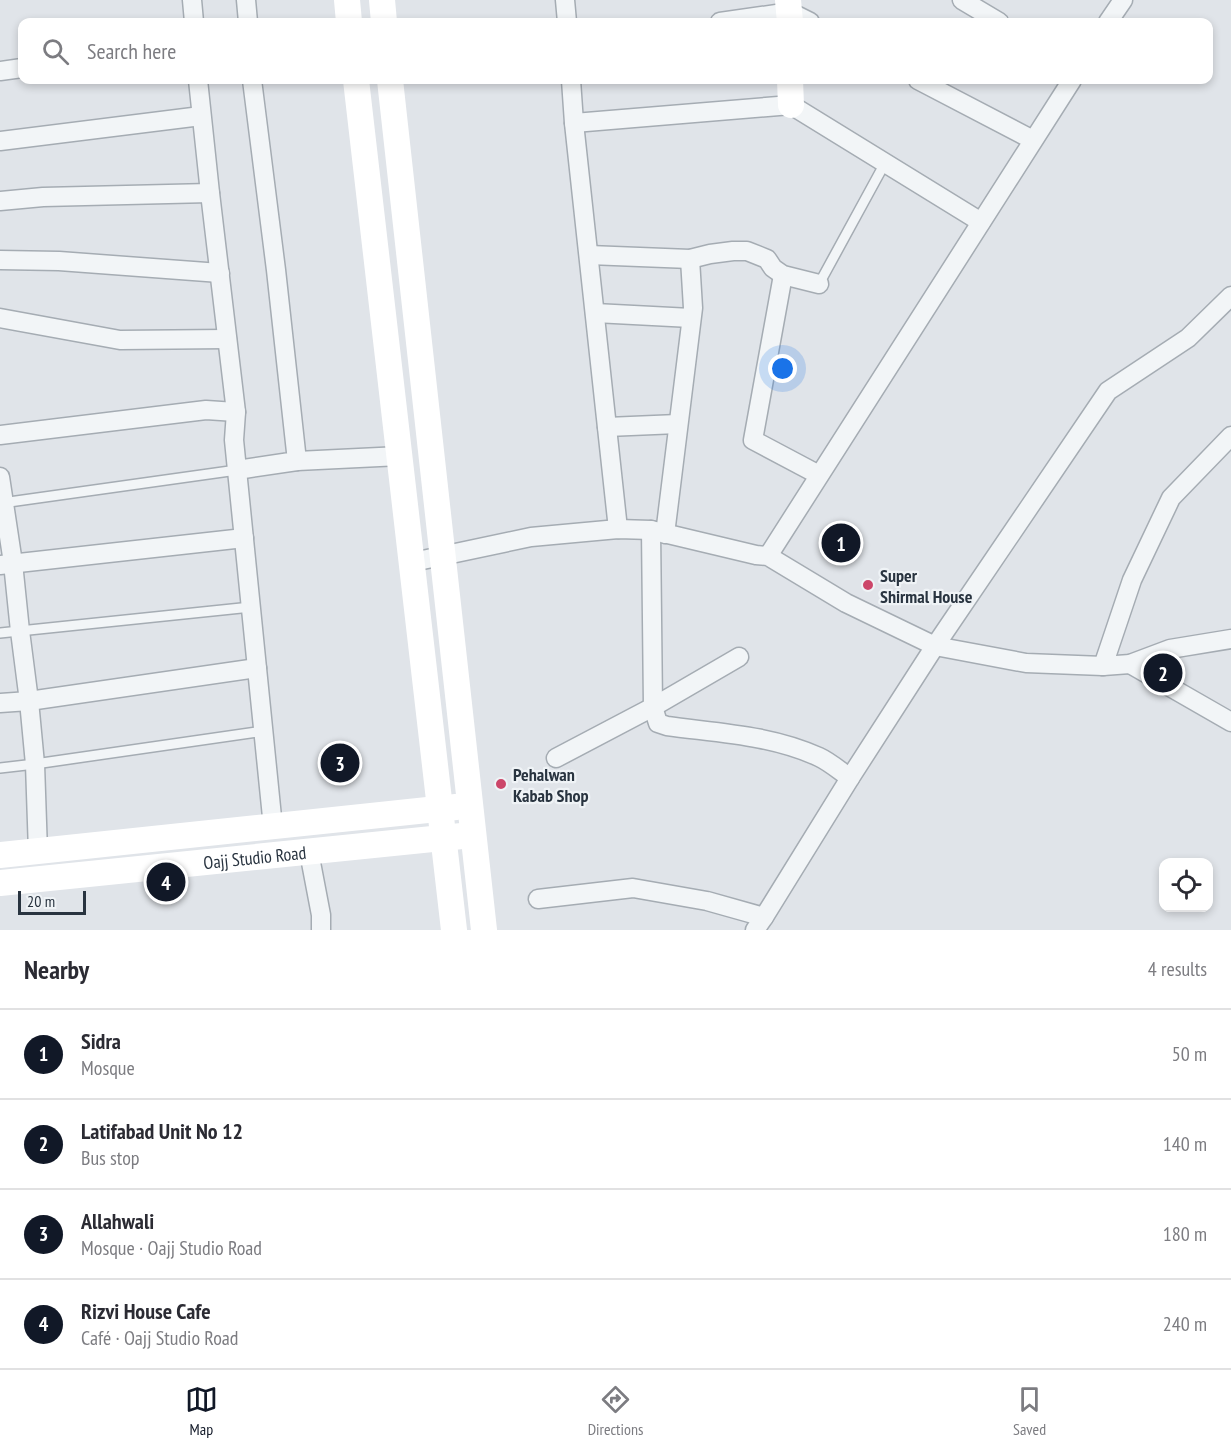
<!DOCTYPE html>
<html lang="en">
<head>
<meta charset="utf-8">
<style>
	:root { --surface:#fff; --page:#f2f2f3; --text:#2b2b33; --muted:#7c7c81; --line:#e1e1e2; --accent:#111827 }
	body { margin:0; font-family:"PT Sans Narrow",sans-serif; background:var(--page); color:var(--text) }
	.controls { position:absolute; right:18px; bottom:18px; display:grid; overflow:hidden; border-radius:12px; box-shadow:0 3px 9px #0003 }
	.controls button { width:54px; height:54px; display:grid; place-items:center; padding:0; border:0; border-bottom:2px solid var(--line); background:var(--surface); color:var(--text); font:30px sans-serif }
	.scale { position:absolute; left:18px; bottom:15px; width:68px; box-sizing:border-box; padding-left:6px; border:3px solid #293440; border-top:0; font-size:16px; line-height:21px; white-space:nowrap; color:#293440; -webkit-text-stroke:4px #eff3f6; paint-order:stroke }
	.you { position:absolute; left:783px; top:369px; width:21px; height:21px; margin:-15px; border:4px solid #fff; border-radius:50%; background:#1a73e8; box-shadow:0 0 0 9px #1a73e833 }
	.badge { display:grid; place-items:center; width:39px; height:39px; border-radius:50%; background:var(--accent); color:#fff; font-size:20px; font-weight:700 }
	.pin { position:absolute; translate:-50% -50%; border:3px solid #fff; box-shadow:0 2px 6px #0006 }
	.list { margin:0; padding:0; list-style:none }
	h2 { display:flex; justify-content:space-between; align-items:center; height:78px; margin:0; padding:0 24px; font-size:26px }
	h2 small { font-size:20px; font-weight:400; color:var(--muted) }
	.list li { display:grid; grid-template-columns:39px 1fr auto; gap:18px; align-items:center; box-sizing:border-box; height:90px; padding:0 24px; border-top:2px solid var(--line) }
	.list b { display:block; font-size:22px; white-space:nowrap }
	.list p { margin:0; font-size:20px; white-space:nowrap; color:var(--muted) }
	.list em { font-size:20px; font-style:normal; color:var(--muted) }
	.icon { flex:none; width:33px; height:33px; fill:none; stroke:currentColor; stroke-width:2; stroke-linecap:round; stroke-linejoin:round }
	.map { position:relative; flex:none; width:1231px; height:930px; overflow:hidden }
	.search { position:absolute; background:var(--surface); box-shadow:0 3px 9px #0003; left:18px; right:18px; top:18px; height:66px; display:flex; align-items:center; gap:15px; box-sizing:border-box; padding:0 21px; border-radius:12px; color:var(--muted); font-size:22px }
	.sheet { height:438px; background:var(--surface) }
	nav { display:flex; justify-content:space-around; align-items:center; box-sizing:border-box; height:84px; border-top:2px solid var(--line); background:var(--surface); font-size:16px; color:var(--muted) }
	nav a { display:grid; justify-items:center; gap:3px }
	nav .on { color:var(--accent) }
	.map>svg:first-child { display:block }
</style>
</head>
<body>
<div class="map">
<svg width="1231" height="930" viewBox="0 0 1231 930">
	<rect width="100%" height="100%" fill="#e0e4e9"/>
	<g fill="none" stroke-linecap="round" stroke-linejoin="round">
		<defs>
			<g id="lane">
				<path d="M819 284 885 163"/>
				<path d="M2 503 237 470"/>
				<path d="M0 633 251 607"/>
				<path d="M0 768 35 764 264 731"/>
			</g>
			<g id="street">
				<path d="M192 0 194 22"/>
				<path d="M246 0 248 22"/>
				<path d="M565 0 567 22"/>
				<path d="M962 0 999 22"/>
				<path d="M720 22 790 12 810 22"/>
				<path d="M1108 22 1123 0"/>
				<path d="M0 71 22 68"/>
				<path d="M198 80 210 193 236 412 234 440 237 470 273 827"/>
				<path d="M571 80 574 123 618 529"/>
				<path d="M918 80 1033 140"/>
				<path d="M574 123 791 105 981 222"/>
				<path d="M0 141 201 116"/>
				<path d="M0 201 43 197 210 193"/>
				<path d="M589 255 690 259 710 254 733 251H747L767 259 773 268 783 275 819 284"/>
				<path d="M0 260 59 261 220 273"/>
				<path d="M783 275 753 440 819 475"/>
				<path d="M595 313 691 318"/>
				<path d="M0 318 120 340 227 339"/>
				<path d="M607 427 678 424"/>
				<path d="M0 435 206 410 236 412"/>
				<path d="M297 461 400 456"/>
				<path d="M237 470 297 461 276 270 252 80"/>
				<path d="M0 477 13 563 20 631 29 701 35 764 38 852"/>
				<path d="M651 530 653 707 658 723 667 726C718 733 771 735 819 757 830 762 840 771 850 778"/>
				<path d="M665 534 693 308 690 259"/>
				<path d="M768 556 1072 80"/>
				<path d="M413 562 531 537 618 529 651 530 756 555 768 556 846 603 935 646 1026 663 1103 666 1130 664 1170 649 1231 639"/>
				<path d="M0 565 244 538"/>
				<path d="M1130 664 1231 722"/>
				<path d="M1103 666 1132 580 1171 498 1231 436"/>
				<path d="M0 703 29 701 257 668"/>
				<path d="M556 758 653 707 739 657"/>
				<path d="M309 852 321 915V930"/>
				<path d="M538 899 633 888 707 901 764 917"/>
				<path d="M755 930 764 917 850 778 935 646 1108 391 1188 338 1231 296"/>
			</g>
		</defs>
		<!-- lane casing -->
		<use href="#lane" stroke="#a5acb3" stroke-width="12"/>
		<!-- street casing -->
		<use href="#street" stroke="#a5acb3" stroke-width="21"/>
		<!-- lane -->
		<use href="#lane" stroke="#f2f5f7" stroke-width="9"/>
		<!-- street -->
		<use href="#street" stroke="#f2f5f7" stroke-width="18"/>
		<!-- secondary -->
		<g stroke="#fff" stroke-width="26">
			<path d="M347 0 349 22"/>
			<path d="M382 0 384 22"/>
			<path d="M788 0 790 22"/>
			<path d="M356 80 454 930"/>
			<path d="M390 80 484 930"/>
			<path d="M790 80 791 105"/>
			<path d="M0 855 456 807"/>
			<path id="s1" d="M0 883 462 836"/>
		</g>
	</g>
	<!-- markers -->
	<g fill="#cc4669" stroke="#eff3f6" stroke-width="2">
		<circle cx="868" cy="585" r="6"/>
		<circle cx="501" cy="784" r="6"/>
	</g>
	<g text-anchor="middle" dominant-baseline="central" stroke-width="4.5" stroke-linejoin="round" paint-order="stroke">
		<!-- poi labels -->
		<g font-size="18" font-weight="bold" fill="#293440" stroke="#eff3f6" text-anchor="start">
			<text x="880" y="575">Super<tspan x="880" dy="21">Shirmal House</tspan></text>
			<text x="513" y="774">Pehalwan<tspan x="513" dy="21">Kabab Shop</tspan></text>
		</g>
		<!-- street labels -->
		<g font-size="18" fill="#293440" stroke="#eff3f6">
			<text stroke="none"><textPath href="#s1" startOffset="256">Oajj Studio Road</textPath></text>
		</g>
	</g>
</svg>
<div class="controls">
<button><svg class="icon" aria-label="locate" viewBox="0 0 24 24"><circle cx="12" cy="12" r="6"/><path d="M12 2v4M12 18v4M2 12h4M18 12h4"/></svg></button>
</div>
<div class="scale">20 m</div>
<div class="you"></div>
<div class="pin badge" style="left:841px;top:543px">1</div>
<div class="pin badge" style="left:1163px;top:673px">2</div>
<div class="pin badge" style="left:340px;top:763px">3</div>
<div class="pin badge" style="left:166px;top:882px">4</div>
<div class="search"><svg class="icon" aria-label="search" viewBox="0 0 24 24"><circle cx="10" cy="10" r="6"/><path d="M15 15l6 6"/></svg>Search here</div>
</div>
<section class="sheet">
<h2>Nearby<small>4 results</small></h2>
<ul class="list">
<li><span class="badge">1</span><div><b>Sidra</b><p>Mosque</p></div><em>50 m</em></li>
<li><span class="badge">2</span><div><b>Latifabad Unit No 12</b><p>Bus stop</p></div><em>140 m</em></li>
<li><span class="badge">3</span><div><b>Allahwali</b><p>Mosque · Oajj Studio Road</p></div><em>180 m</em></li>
<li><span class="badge">4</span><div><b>Rizvi House Cafe</b><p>Café · Oajj Studio Road</p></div><em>240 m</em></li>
</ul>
</section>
<nav>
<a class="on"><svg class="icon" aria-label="map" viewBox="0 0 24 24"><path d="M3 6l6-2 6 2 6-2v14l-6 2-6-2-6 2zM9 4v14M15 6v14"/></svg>Map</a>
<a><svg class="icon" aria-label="directions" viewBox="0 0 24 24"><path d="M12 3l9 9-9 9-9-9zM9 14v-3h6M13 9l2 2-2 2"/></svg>Directions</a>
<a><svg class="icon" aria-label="saved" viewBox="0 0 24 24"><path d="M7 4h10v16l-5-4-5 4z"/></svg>Saved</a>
</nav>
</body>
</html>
